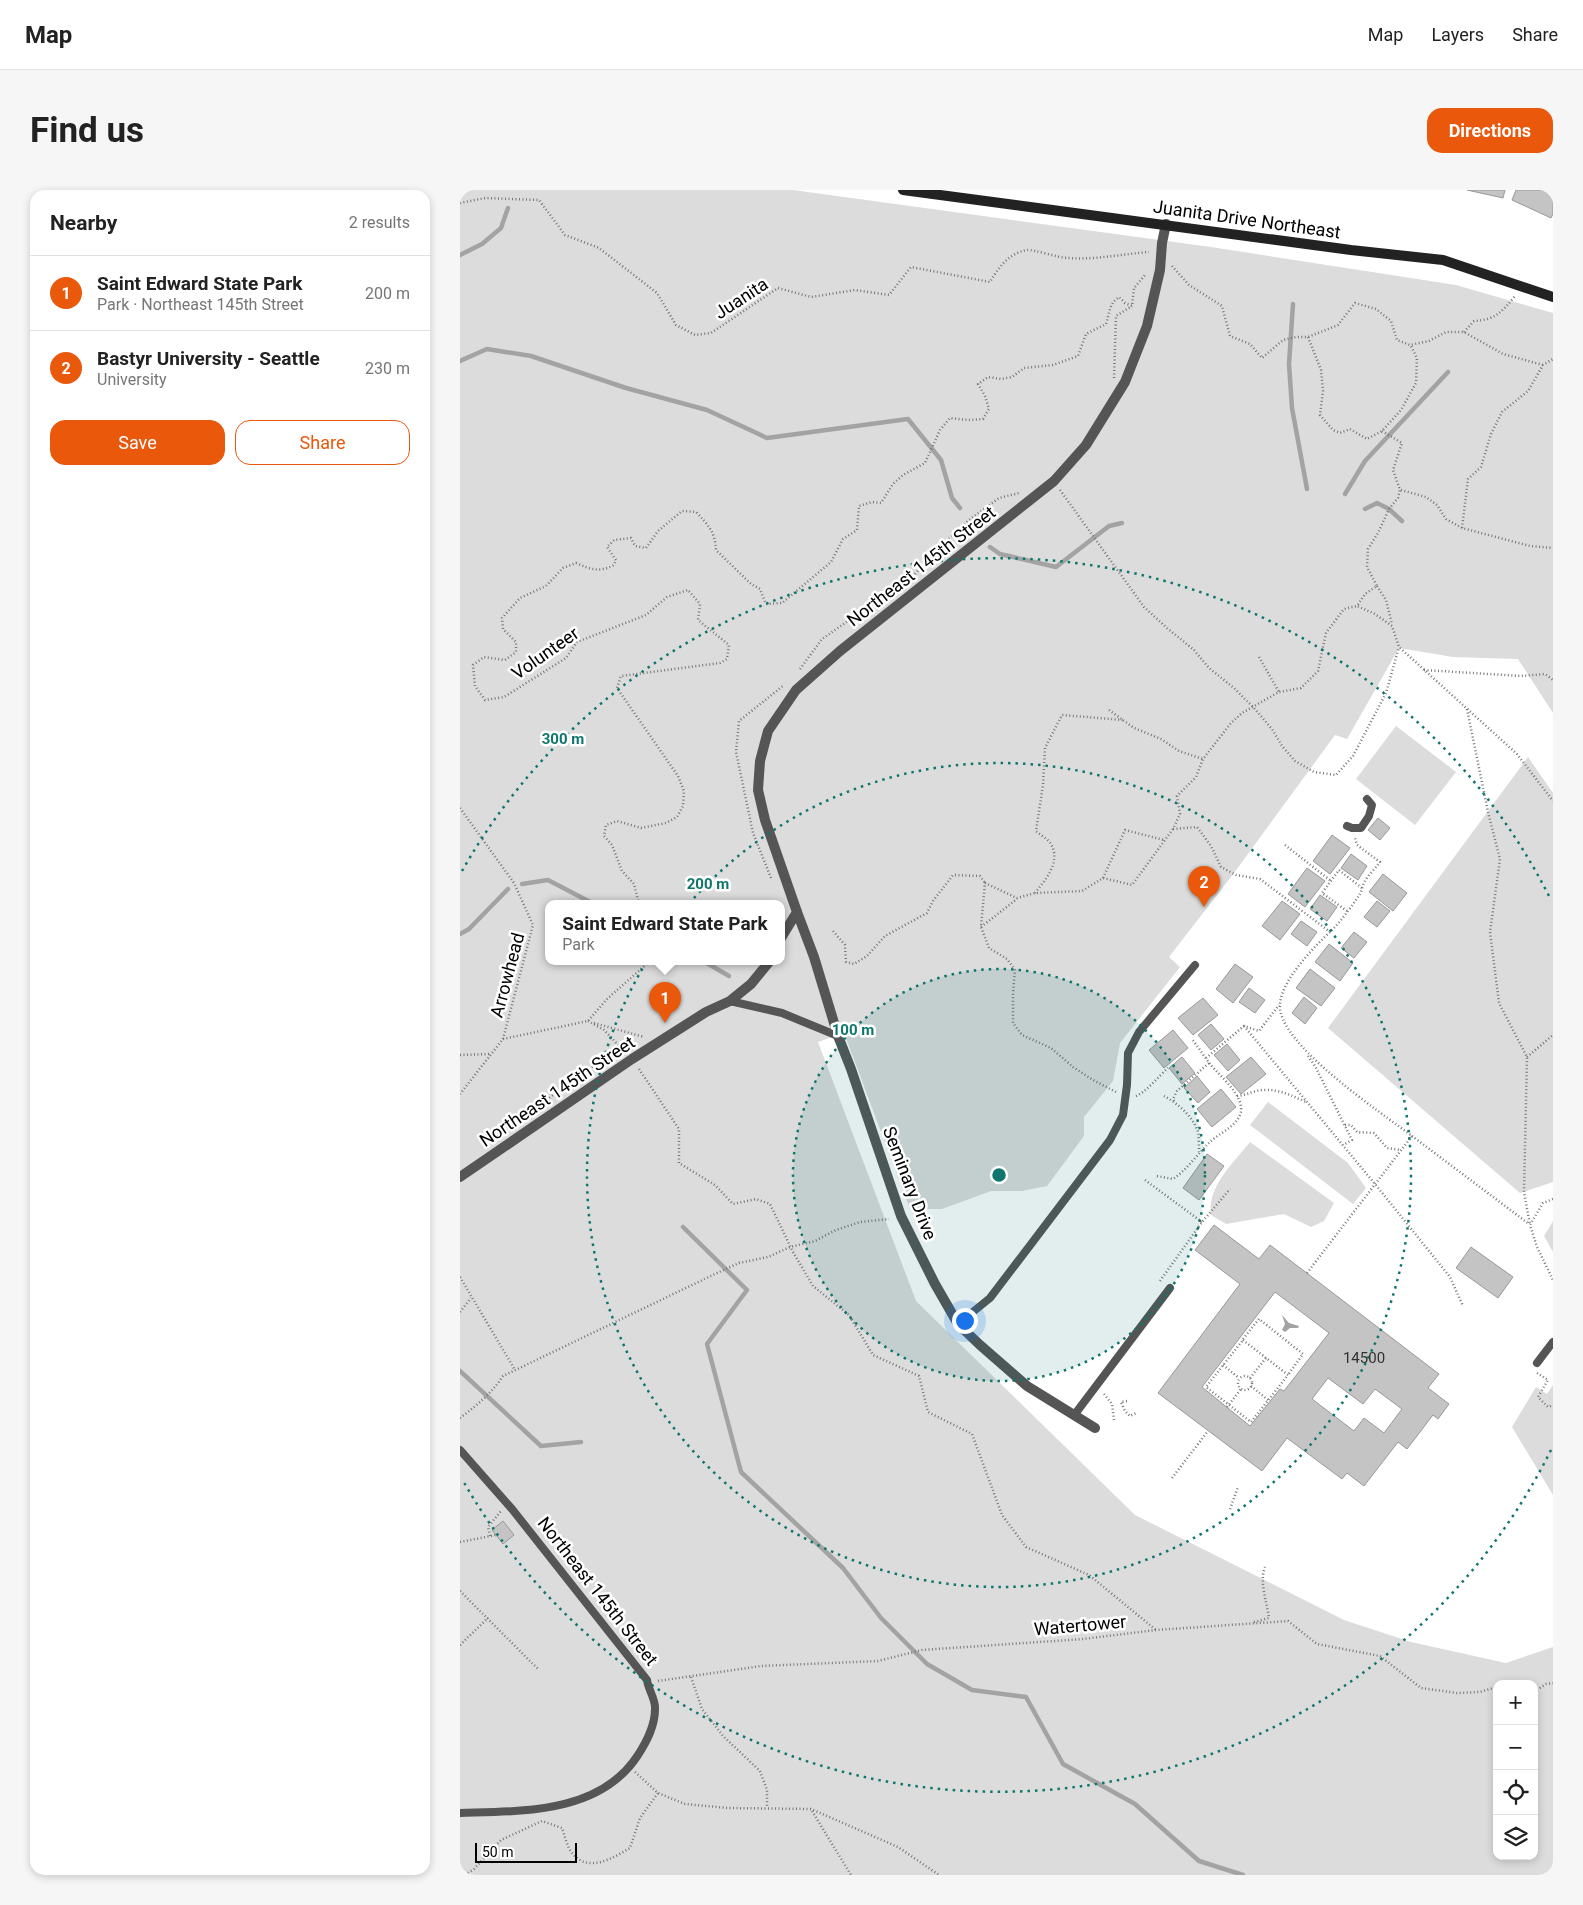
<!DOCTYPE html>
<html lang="en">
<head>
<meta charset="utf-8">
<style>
	:root { --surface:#fff; --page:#f6f6f6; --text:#222; --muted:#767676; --line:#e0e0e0; --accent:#ea580c }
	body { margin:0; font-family:Roboto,sans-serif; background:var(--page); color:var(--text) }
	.controls { position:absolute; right:15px; bottom:15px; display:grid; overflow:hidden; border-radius:10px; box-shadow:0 2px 8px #0003 }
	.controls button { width:45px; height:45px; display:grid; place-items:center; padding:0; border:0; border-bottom:1px solid var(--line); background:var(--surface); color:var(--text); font:25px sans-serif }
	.scale { position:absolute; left:15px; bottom:12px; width:102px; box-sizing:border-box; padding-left:5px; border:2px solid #000; border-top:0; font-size:14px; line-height:18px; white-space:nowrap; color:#000; -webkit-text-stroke:4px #fff; paint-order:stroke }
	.you { position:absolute; left:504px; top:1130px; width:18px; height:18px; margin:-12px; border:4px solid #fff; border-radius:50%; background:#1a73e8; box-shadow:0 0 0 8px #1a73e833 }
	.badge { display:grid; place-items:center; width:32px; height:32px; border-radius:50%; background:var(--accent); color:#fff; font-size:16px; font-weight:700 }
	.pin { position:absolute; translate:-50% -41px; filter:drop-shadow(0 1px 2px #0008) }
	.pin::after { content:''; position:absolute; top:26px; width:18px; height:15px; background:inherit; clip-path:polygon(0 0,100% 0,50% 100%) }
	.popup { position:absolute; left:85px; top:710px; width:240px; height:65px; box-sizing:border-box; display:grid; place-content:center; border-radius:10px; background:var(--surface); filter:drop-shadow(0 1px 4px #0005); font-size:16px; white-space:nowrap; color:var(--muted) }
	.popup b { font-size:19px; color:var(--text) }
	.popup::after { content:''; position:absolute; left:50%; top:100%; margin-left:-10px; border:10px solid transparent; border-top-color:var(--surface) }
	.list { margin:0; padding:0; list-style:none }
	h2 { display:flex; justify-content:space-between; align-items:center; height:65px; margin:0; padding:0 20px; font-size:21px }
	h2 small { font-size:16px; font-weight:400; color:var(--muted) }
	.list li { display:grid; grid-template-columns:32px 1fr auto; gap:15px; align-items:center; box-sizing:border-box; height:75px; padding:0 20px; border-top:1px solid var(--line) }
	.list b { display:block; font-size:19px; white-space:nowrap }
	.list p { margin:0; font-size:16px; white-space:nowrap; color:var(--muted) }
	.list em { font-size:16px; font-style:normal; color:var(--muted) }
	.actions { display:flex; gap:10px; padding:15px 20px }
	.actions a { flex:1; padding:11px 0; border:1px solid var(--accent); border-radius:15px; text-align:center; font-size:18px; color:var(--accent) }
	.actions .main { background:var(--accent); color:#fff }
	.icon { flex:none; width:28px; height:28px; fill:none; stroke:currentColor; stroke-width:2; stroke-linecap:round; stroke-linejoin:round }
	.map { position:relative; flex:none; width:1093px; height:1685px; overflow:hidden; border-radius:15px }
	header { display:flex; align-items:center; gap:30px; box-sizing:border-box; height:70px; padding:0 25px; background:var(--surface); border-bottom:1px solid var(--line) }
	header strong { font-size:24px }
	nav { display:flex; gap:28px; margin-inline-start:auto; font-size:18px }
	.intro { display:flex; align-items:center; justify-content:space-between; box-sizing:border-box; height:120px; padding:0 30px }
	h1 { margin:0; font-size:35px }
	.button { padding:12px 22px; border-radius:15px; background:var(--accent); color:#fff; font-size:18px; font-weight:700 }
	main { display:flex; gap:30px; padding:0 30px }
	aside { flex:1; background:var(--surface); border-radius:15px; box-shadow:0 2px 8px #0003 }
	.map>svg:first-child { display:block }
</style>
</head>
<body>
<header>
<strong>Map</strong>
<nav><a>Map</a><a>Layers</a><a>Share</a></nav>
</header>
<div class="intro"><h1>Find us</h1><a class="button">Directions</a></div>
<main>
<aside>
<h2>Nearby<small>2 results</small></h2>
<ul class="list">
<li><span class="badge">1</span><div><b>Saint Edward State Park</b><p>Park · Northeast 145th Street</p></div><em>200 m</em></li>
<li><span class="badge">2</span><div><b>Bastyr University - Seattle</b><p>University</p></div><em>230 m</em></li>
</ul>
<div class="actions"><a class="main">Save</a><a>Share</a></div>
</aside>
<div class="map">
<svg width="1093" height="1685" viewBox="0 0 1093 1685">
	<rect width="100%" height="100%" fill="#fff"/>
	<!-- green -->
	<g fill="#dcdcdc" fill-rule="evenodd">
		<path d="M0 0H333L751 57 996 95 1093 123V523L1058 469 993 467 939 458 887 549 875 545 774 683 709 767 720 777 660 853 653 891 624 927V946L587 996 562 1001H531L482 1019H450L384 843 358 852 456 1111 675 1325 884 1430 951 1452 1046 1473 1093 1457V1685H0ZM89 714H321V772H89ZM1037 1494H1074V1666H1037Z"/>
		<path d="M936 536 996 582 955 635 896 589Z"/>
		<path d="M1068 567 1093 603V992L1060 1003 868 838Z"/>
		<path d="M808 912 888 973 906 998 893 1014 790 935Z"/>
		<path d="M790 952 874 1013 864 1031 851 1037 824 1024 766 1034 751 1025C747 996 773 974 790 952Z"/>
		<path d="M1093 1031V1062L1084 1046Z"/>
		<path d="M1093 1195V1305L1052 1237 1076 1197 1087 1204Z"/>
	</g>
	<!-- water -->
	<path fill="#a3a3a3" d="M822 1125 829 1133 839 1136 838 1138H830L825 1142 822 1140 825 1134Z"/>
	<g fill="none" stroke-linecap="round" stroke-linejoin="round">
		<!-- stream -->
		<g stroke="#a3a3a3" stroke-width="4.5">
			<path d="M0 65 22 54 41 38 48 18"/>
			<path d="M833 114 829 174 832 218 847 299"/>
			<path d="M0 171 27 159 71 166 166 198 247 220 307 248 448 229 481 270 492 308 500 318"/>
			<path d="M885 304 905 271 988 182"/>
			<path d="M905 319 917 313 929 319 942 331"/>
			<path d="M530 357 540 364 596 377 649 336 662 333"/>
			<path d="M62 694 88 690 134 714"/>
			<path d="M0 744 9 739 48 699"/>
			<path d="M245 772 269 786"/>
			<path d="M223 1037 287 1100 247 1154 281 1282 383 1378 421 1428 467 1474 512 1500 566 1507 603 1574 675 1614 739 1671 783 1685"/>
			<path d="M0 1181 81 1256 121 1252"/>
		</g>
	</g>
	<!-- building -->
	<g fill="#c4c4c4" stroke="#999" fill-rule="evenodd">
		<path d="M1007 0H1045L1043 8Z"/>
		<path d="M1056 0H1086L1093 3V24L1091 28 1052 10Z"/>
		<path d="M918 628 930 638 920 650 908 640Z"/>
		<path d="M872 645 890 658 870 684 853 671Z"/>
		<path d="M891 664 907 676 898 690 881 678Z"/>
		<path d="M847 678 865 691 845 717 828 704Z"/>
		<path d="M923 684 947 703 933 721 909 702Z"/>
		<path d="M860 705 877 717 867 731 850 719Z"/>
		<path d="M822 711 840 724 820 750 802 736Z"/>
		<path d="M917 711 930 721 917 737 904 727Z"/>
		<path d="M841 731 857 742 847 756 831 744Z"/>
		<path d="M894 742 907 752 894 768 881 758Z"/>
		<path d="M869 754 893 773 880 791 855 772Z"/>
		<path d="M775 774 793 787 773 813 756 799Z"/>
		<path d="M850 779 875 798 861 816 836 798Z"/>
		<path d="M789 798 805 810 795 823 779 812Z"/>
		<path d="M844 807 857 818 845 834 832 823Z"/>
		<path d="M743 808 758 825 733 845 718 828Z"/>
		<path d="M751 834 764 849 751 860 738 845Z"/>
		<path d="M713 840 728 858 704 878 689 860Z"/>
		<path d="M767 854 780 870 768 881 754 865Z"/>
		<path d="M722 867 735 883 722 894 709 878Z"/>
		<path d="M791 867 806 884 781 904 766 887Z"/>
		<path d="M737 886 750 902 738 913 724 898Z"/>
		<path d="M761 899 776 917 752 937 737 919Z"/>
		<path d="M747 964 764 976 739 1010 723 998Z"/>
		<path d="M754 1035 799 1069 810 1055 979 1184 968 1198 989 1214 978 1229 973 1225 947 1259 938 1252 904 1296 887 1283 882 1289 827 1248 802 1281 698 1203 780 1094 735 1060ZM815 1102 869 1143 824 1201 820 1199 790 1236 742 1197ZM868 1188 903 1214 915 1199 942 1219 924 1243 904 1228 894 1241 852 1209Z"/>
		<path d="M1011 1057 1053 1087 1038 1108 996 1078Z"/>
		<path d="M43 1331 54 1345 43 1354 32 1340Z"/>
	</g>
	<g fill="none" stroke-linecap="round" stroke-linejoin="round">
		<!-- path -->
		<g stroke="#777" stroke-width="2.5" stroke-dasharray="1 2.5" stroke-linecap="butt">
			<path d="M0 13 25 8 79 10 105 45 139 58 197 103 216 135 235 145 251 143 318 98 351 107 395 100 429 105 451 77 530 92C538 78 549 63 567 60 573 59 598 68 608 68 636 70 662 64 689 62"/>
			<path d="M712 76 729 95 762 116 770 146 790 154 802 168 823 150 836 147H848L878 135 895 113 916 119 931 131 937 150 950 155 969 151 986 142H1004L1043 164 1083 175"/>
			<path d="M1004 142 1014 131C1035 130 1042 122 1055 106"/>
			<path d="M848 147 861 180 863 201 860 225 873 240 880 243 890 239 907 249 922 241 941 220 956 193 957 168 951 156"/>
			<path d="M654 188 656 126 672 116"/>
			<path d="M922 241 942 253 933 280 940 300 938 308 929 319 918 343 908 359 907 377 917 396 905 404 897 416 915 424 932 436 939 457 1057 564 1093 611"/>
			<path d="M600 300 684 417 707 438 734 460 749 478 774 498 794 518 812 539 822 556 835 571 854 582 876 585 893 566 926 503 939 457"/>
			<path d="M941 300 966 307 977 315 986 329 1002 338 1070 356 1093 358"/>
			<path d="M1002 338 1008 289 1021 277 1031 244 1042 222 1068 201 1083 175 1093 169"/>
			<path d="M917 396 926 410 932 434"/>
			<path d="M799 467 819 502"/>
			<path d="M340 479 362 449 454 385 474 363 509 330 539 308 559 303"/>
			<path d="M964 480 1061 486 1085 484 1093 490"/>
			<path d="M1007 519 1028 622 1040 669 1030 742 1039 813 1067 867 1064 1002 1070 1035"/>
			<path d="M649 520 674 538 701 549 719 561 743 569"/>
			<path d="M0 618 54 693 73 735 43 849 0 904"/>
			<path d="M713 639 737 637 751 656 761 677 776 685 800 689 870 742"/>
			<path d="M825 655 871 691"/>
			<path d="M311 688 293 643 276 562 279 531 324 495"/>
			<path d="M643 688 665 640 704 650"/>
			<path d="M575 703C586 689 601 672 591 654 588 649 580 645 576 641L583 595 585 558 602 525 663 530"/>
			<path d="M179 714 174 694 162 681 152 655 144 646 146 635 157 631 181 638 206 633 217 627 223 616 224 601 218 586 157 498 161 486 260 473 267 469 269 455 238 430 240 414 228 400 207 407 186 425 117 452 106 468 44 507 25 510 15 496 13 475 24 467 45 470 56 462V452L43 439 42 428 60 408 86 396 103 378 116 373C130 379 139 383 154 375L156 370 147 357 154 350 171 348 175 356 186 358 198 341 222 321 236 322C248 335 255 341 256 360L291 394 300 399 306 414 322 413 371 372 383 349 397 340 399 316 412 312 421 313 433 294 443 285 465 273 480 240 490 228 508 230 523 229 529 219 525 206 518 194 528 187 541 189 552 187 564 178 593 175 618 166 626 144 646 134 650 119 653 112 659 107 665 113 672 116 674 98 685 85"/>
			<path d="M887 721 862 703 879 680 902 698"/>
			<path d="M521 737 557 709"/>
			<path d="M373 741 385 755 386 772 394 774 407 766 425 746 467 723 473 711 493 685 520 686 525 693"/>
			<path d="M128 831 144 840 164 861"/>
			<path d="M134 833 184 847"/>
			<path d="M784 836 915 994 990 1087 1003 1116"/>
			<path d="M43 849 128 831 147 809 189 772"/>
			<path d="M0 865 31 864"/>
			<path d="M848 866 855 876 892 950 883 955"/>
			<path d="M1067 867 1093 845"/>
			<path d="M746 868 784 836 799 841 819 815"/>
			<path d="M179 879 219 939V973L255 995 273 1014 296 1009 310 1014 333 1062 353 1096 389 1125 413 1165 459 1186 468 1222 512 1244 542 1325 566 1357 629 1385 696 1440"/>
			<path d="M656 902 633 890 613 877 591 858 562 845 553 833V803L555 780 547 769 529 758 521 737 525 693 557 708 575 703 622 701 643 688 672 695 713 639 720 624 717 606 736 587 743 569 771 533 782 523 819 502 841 498 858 481 866 443 884 419 897 416"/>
			<path d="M676 906C685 903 699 886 708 878"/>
			<path d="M704 906C717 913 733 926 738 942 739 948 739 956 739 962"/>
			<path d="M777 906C787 905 795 900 804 900 820 899 832 906 846 912"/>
			<path d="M714 911 713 909 717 901 749 873"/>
			<path d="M885 935H891L897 942 914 943 927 958 941 960"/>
			<path d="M952 946 1069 1034"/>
			<path d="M24 955 129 879 174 852"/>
			<path d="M697 986 713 989C728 979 738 963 751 951 760 943 775 937 780 925 787 908 760 886 750 874 744 866 738 857 732 849"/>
			<path d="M685 990 742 1032"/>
			<path d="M1093 1009 1083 1013 1070 1035 1077 1057 1093 1090"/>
			<path d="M847 1083 952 946C922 923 816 853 820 814 822 789 855 756 872 740 882 730 892 716 900 704 902 701 902 697 904 693 907 686 915 679 920 672L897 655 895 648"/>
			<path d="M0 1087 55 1180"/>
			<path d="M700 1091 742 1032 770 999"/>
			<path d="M0 1122 11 1108"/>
			<path d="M783 1149 799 1129 843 1164 828 1185"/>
			<path d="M783 1150 828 1185 791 1232 746 1197Z"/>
			<path d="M763 1175 779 1188"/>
			<path d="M1077 1183 1088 1190 1078 1207 1088 1217 1093 1215"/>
			<circle cx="785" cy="1193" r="7"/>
			<path d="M790 1188 806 1168"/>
			<path d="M791 1196 808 1210"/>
			<path d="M644 1204 652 1214 654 1230"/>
			<path d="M667 1211 661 1212 665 1221 670 1226 676 1223"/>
			<path d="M767 1217 781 1199"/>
			<path d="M0 1228C16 1216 32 1203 43 1186L257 1083 279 1073 308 1067 330 1057 355 1051 376 1040 400 1032 429 1029"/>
			<path d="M712 1288 748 1241"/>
			<path d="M770 1319 778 1297"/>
			<path d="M30 1346 28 1337 41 1321"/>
			<path d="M0 1352 36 1345"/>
			<path d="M0 1401 79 1480"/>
			<path d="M794 1432 809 1428C807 1412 799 1392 805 1377"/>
			<path d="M0 1455 28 1428"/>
			<path d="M231 1487 242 1519 263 1546 300 1581 307 1600V1618"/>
			<path d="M198 1491 301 1476 418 1471 462 1460 623 1449 696 1440 828 1431 857 1454 920 1466 961 1498 997 1503 1020 1502 1037 1497"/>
			<path d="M1074 1502 1086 1494 1093 1493"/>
			<path d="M175 1582 198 1603 225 1614 268 1618 351 1619 438 1657 479 1685"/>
			<path d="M352 1621 391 1685"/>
			<path d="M5 1685 14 1679 41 1650 82 1631 102 1638C105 1646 107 1658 113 1664 129 1683 153 1668 170 1658L180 1628 198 1603"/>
		</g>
		<!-- service -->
		<g stroke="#555" stroke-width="8">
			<path d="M887 636 892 638H901L909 626 912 615 907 609"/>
			<path d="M270 811 322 823 378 846"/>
			<path d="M498 1134 530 1108 650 950 663 925 667 895 668 863 679 842 735 775"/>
			<path d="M1077 1173 1093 1152"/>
			<path d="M615 1224 710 1098"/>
			<path d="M0 1260 52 1319 187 1490C188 1499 196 1510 195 1519 195 1536 187 1551 178 1565 140 1624 62 1621 0 1623"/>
		</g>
		<!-- minor -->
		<g stroke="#555" stroke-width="10">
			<path d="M337 722 354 767 378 846 391 879 441 1026 475 1094 498 1134 520 1155 567 1196 635 1238"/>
			<path d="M321 748 337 722 305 630 298 600 300 571 308 541 336 500 380 461 594 291 626 255 665 192 687 136 700 80 702 53 706 34"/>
			<path d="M0 987 172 869 246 822 270 811 291 794 309 772"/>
		</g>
		<!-- secondary -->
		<path stroke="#222" stroke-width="10" d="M443 0 891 60 983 70 1093 107"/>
	</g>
	<!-- distance rings -->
	<circle cx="539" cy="985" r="206" fill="#0f766e" fill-opacity=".12"/>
	<g fill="none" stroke="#0f766e" stroke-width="2.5" stroke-dasharray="2.5 5">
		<circle cx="539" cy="985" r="206"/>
		<circle cx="539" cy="985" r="412"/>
		<path d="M1091 1260A617 617 0 0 1 2 1289M2 681A617 617 0 0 1 1091 710"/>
	</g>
	<g text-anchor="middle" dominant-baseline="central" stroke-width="5" stroke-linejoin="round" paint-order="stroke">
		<!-- number labels -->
		<g font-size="15" fill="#313131">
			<text x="904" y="1168">14500</text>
		</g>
		<!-- street labels -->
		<g font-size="18" fill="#000" stroke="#fff">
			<text transform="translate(787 29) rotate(8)">Juanita Drive Northeast</text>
			<text transform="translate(281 108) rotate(-33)">Juanita</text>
			<text transform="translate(461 376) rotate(-38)">Northeast 145th Street</text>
			<text transform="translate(85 463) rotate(-35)">Volunteer</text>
			<text transform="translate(47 785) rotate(-75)">Arrowhead</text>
			<text transform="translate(97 901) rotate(-34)">Northeast 145th Street</text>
			<text transform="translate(450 993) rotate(69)">Seminary Drive</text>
			<text transform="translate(138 1401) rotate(52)">Northeast 145th Street</text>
			<text transform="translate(620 1435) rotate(-5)">Watertower</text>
		</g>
	</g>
	<circle cx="539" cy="985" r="8" fill="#0f766e" stroke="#fff" stroke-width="2.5"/>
	<g font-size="15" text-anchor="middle" font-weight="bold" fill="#0f766e" stroke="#fff" stroke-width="5" stroke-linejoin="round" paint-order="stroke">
		<text x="103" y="554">300 m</text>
		<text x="248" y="699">200 m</text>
		<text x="393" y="845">100 m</text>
	</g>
</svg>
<div class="controls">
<button>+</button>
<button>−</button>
<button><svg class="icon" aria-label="locate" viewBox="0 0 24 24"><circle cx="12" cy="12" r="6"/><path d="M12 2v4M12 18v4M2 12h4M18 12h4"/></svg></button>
<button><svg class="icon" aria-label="layers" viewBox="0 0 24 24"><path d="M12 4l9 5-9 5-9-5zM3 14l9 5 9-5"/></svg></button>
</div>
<div class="scale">50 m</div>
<div class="you"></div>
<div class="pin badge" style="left:205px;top:833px">1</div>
<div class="popup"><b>Saint Edward State Park</b>Park</div>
<div class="pin badge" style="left:744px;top:717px">2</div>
</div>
</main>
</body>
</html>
